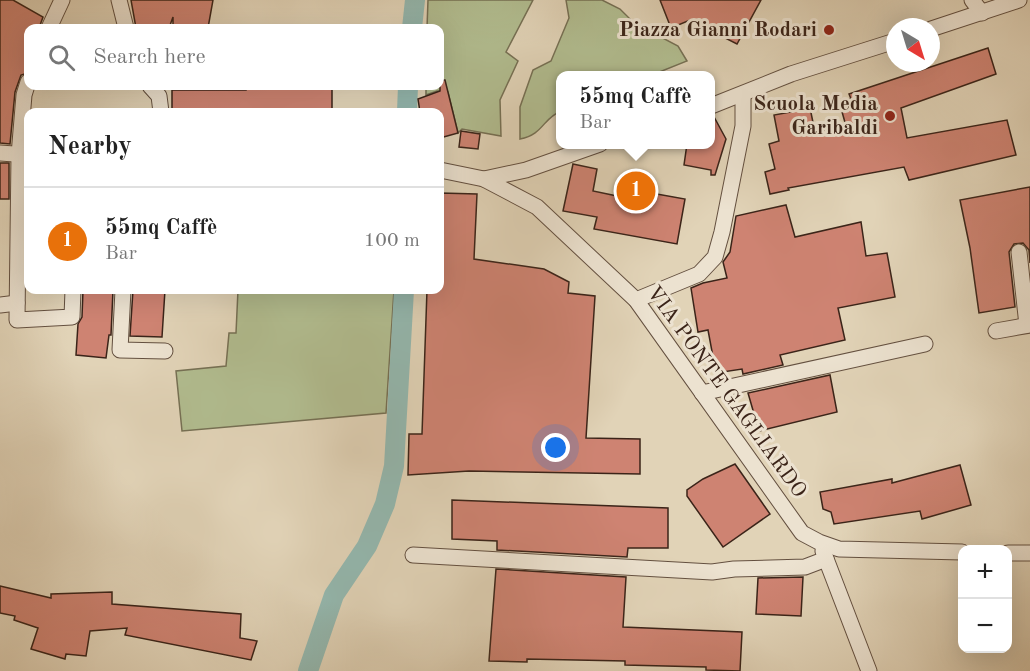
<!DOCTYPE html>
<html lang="en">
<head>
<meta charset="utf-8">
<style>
	:root { --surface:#fff; --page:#f2f2f2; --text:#222; --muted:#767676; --line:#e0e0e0; --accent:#0b8043 }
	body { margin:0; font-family:"Old Standard TT",serif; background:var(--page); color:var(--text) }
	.controls { position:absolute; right:18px; bottom:18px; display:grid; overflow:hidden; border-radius:12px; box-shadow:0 6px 24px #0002 }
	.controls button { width:54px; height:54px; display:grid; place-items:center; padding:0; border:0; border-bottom:2px solid var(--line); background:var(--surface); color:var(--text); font:30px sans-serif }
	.compass { position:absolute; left:886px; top:18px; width:54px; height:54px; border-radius:50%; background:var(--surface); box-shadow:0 6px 24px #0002; rotate:142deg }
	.you { position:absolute; left:556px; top:448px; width:21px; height:21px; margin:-15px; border:4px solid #fff; border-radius:50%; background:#1a73e8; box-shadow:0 0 0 9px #1a73e833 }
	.badge { display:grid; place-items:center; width:39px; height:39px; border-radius:50%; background:var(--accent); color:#fff; font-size:20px; font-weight:700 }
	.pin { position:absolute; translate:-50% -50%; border:3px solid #fff; box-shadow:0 2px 6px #0006 }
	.popup { position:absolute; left:556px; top:71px; width:159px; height:78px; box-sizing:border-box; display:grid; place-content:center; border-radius:12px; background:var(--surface); filter:drop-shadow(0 2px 4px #0005); font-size:20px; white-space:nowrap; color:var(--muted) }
	.popup b { font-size:22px; color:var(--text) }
	.popup::after { content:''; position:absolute; left:50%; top:100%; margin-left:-12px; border:12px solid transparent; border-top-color:var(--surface) }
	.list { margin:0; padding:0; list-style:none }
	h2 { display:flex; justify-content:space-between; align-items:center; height:78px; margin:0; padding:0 24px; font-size:26px }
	h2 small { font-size:20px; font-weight:400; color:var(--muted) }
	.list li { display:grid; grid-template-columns:39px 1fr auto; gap:18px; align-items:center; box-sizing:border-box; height:108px; padding:0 24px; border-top:2px solid var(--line) }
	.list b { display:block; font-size:22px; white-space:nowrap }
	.list p { margin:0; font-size:20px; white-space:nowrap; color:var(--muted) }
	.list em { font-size:20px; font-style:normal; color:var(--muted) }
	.icon { flex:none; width:33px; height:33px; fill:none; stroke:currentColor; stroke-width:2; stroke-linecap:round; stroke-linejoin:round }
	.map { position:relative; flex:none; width:1030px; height:671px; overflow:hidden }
	.search { position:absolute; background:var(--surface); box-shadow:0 6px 24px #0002; left:24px; top:24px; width:420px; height:66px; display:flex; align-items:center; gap:15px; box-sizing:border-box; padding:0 21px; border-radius:12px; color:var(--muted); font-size:22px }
	.panel { position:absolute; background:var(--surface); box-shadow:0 6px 24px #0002; left:24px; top:108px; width:420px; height:186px; border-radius:12px }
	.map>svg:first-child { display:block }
</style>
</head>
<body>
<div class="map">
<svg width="1030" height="671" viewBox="0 0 1030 671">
	<rect width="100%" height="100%" fill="#e1d3b7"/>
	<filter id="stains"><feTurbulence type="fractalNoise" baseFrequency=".00333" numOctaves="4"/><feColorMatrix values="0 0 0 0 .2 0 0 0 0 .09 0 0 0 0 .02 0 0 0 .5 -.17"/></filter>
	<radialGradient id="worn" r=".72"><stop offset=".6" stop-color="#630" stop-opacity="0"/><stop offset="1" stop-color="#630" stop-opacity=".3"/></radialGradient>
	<!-- green -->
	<g fill="#b1bc8f" stroke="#767054" stroke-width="1.5">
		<path d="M428 0H533L506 52 518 61 500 100 501 136 462 129 458 133 448 92 437 91 426 95V86H440V28H427Z"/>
		<path d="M566 0H602L620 9 634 23 678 46 687 61 652 75 561 76V111C542 119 544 134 520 139V107L533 70 551 61 569 18Z"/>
		<path d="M238 290H394L386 413 182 431 176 371 226 366 229 333H236Z"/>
	</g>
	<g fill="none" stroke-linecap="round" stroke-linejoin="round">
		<!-- canal -->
		<g stroke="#94b8af" stroke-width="20">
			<path d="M412 28 415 0"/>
			<path d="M407 112 408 86"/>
			<path d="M308 671 334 595 367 546 385 504 394 466 404 290"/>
		</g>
	</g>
	<!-- building -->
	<g fill="#ce8372" stroke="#3b2419" stroke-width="1.5">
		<path d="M0 0H13L43 17 39 28H28V73L21 75 15 92 10 144 0 143Z"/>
		<path d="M131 0H213L208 28H173V17L169 28H136Z"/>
		<path d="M660 0H761L737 44 690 20 671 28Z"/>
		<path d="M988 48 996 74 901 108 907 138 1007 120 1016 155 909 180 904 167 788 188 789 190 770 194 765 172 775 169 769 144 779 141 774 115 791 112 789 104 809 103 815 132 846 126 839 101 851 99 849 94Z"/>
		<path d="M440 80H445L458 133 440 138V112H420L418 99 440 91Z"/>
		<path d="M246 86 332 88V112H172V90H246Z"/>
		<path d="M713 115 726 139 715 175H711V170L684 165 687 144H711V116Z"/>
		<path d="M461 131 480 134 478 149 459 147Z"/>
		<rect x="0" y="163" width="9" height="36"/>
		<path d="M573 164 597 169 593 191 622 197 623 188 685 199 677 244 594 229 597 217 563 211Z"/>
		<path d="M1030 187V263L1029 250 1023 243 1014 244 1009 252 1015 307 979 313 970 248 960 200Z"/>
		<path d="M440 193 477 194 474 259 544 269 569 282 568 293 595 296 586 438 640 439V474L469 471 408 475 409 434H422L427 290H440Z"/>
		<path d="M786 205 795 237 861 222 866 256 887 253 895 297 838 308 845 340 780 355 783 365 743 374 742 369 716 373 708 330 698 332 691 288 703 283 727 278 723 262 730 252 736 216Z"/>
		<path d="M83 290H113L111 335H109L106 358 76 355 78 324 82 317Z"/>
		<path d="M133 290H165L162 337 130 336Z"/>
		<path d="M830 375 837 412 759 431 748 393Z"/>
		<path d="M735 464 770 514 723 547 687 496V490L703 479Z"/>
		<path d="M960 465 971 505 922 519 920 511 834 524 831 512 823 509 820 492 892 479V483Z"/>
		<path d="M452 500 668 508V548H628L627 557 497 550V541L452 539Z"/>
		<path d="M496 569 626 577 623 627 742 632 740 671 706 670V667L625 665V661L527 659V662L489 661Z"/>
		<path d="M803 577 801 616 756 614 758 578Z"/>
		<path d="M0 586 51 598V594L112 592V604L241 614 240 638 257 641 251 660 125 635 127 628 90 631 86 656 66 654 65 659 31 649 38 628 14 620 15 616 0 613Z"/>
	</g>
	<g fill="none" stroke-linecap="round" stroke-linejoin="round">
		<defs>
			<g id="street">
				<path d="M119 0 126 28"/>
				<path d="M972 0 982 13"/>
				<path d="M49 28 62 0"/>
				<path d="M931 29 1019 0"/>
				<path d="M28 82 24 95 19 155 17 320 72 317 73 290"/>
				<path d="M150 86 159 96 161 112"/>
				<path d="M711 106 791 74 895 41"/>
				<path d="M0 153 28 155"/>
				<path d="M440 170 484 179 537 207 636 300 802 533 819 542 839 549 962 552"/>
				<path d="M484 179 526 170 600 144"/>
				<path d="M1019 252 1027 325"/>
				<path d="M123 290 120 350 165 351"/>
				<path d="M636 300 699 274 715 257 722 232 743 126V94"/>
				<path d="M0 305 17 303"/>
				<path d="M996 331 1030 325"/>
				<path d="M702 393 925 344"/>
				<path d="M823 551 869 671"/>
				<path d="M1008 553H1030"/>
				<path d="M413 555 712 572 734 569 805 567 826 559"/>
			</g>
		</defs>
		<!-- street casing -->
		<use href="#street" stroke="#645040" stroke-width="17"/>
		<!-- street -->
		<use href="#street" stroke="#ece2d0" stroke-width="15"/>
	</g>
	<!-- markers -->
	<g fill="#8f2418" stroke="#ece2d0" stroke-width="2">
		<circle cx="829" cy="30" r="6"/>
		<circle cx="890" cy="116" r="6"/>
	</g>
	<g text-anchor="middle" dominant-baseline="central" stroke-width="6" stroke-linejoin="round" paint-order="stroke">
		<!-- poi labels -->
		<g font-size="21" font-weight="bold" fill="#3b2419" stroke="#ece2d0" text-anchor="end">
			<text x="817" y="30">Piazza Gianni Rodari</text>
			<text x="878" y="104">Scuola Media<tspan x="878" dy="24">Garibaldi</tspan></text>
		</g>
		<!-- street labels -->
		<g font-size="21" fill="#3b2419" stroke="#ece2d0">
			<text transform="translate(726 392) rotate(54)">VIA PONTE GAGLIARDO</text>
		</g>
	</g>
	<rect width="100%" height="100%" filter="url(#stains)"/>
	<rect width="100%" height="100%" fill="url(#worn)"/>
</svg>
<div class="controls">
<button>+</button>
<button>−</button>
</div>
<svg class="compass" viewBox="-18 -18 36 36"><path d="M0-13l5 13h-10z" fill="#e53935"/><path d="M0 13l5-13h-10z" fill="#767676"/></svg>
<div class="you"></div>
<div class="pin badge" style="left:636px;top:191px;background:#e8710a">1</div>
<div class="popup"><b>55mq Caffè</b>Bar</div>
<div class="search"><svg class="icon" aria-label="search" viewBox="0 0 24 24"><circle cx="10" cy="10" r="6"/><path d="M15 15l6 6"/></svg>Search here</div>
<section class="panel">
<h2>Nearby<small></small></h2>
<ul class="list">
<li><span class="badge" style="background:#e8710a">1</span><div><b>55mq Caffè</b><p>Bar</p></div><em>100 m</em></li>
</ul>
</section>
</div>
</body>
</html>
